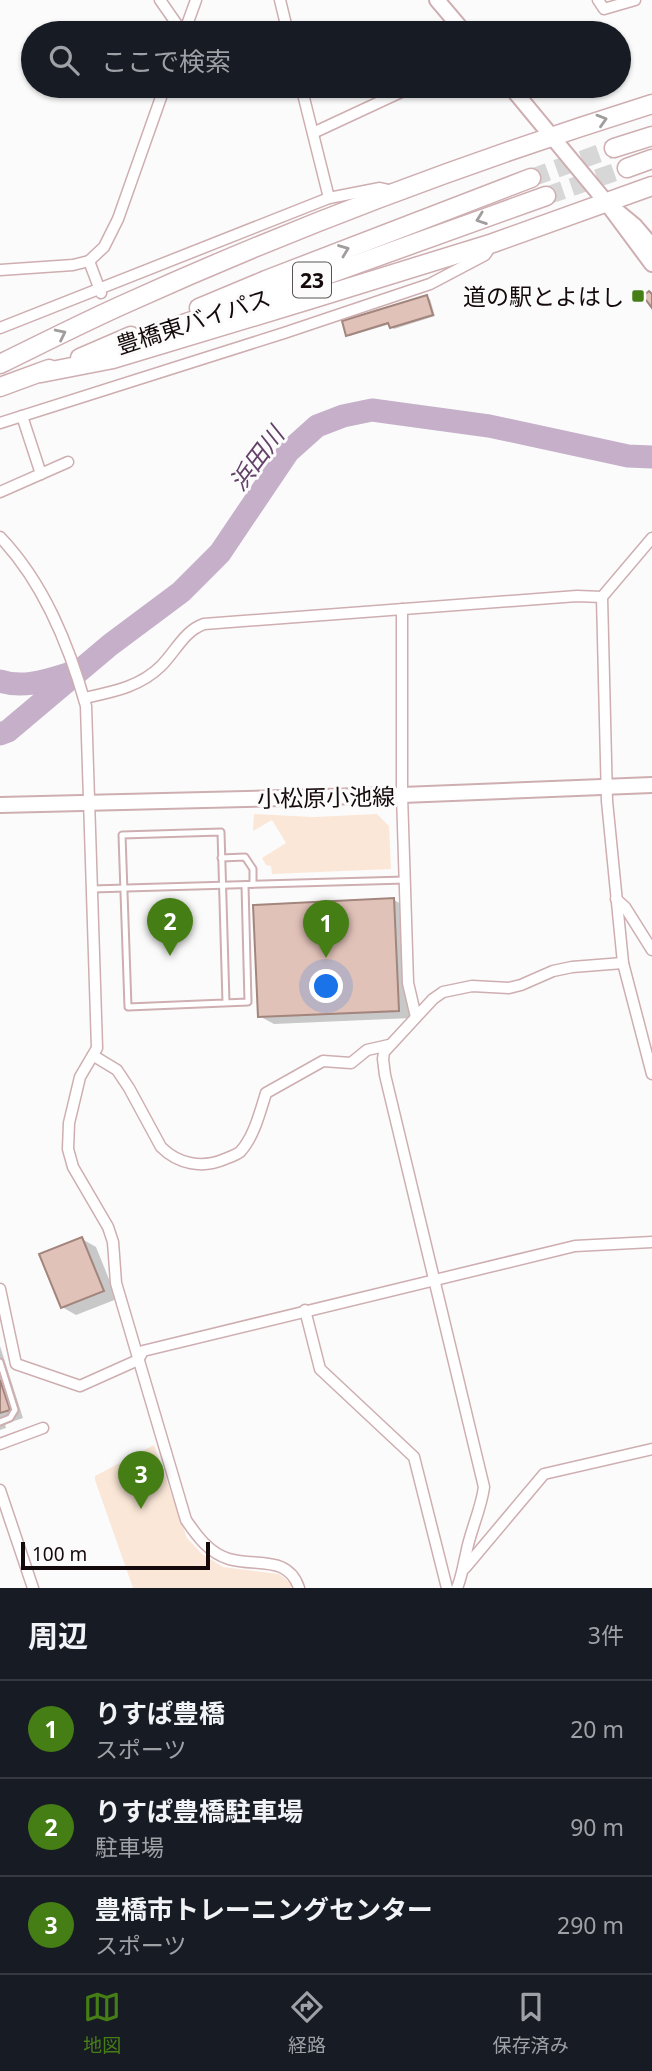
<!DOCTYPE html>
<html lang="ja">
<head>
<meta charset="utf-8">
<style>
	:root { --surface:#171b24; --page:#242831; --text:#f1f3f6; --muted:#9ea1a6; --line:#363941; --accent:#467e16 }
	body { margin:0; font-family:"Noto Sans","Noto Sans JP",sans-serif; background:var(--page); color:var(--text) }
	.scale { position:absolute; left:21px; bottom:18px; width:189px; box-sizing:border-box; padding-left:7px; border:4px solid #14090b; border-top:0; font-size:19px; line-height:24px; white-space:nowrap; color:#14090b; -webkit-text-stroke:5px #fbfbfb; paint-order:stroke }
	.you { position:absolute; left:327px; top:987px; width:24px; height:24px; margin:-18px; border:5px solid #fff; border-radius:50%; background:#1a73e8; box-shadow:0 0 0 10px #1a73e833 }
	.badge { display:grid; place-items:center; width:46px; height:46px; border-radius:50%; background:var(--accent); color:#fff; font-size:23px; font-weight:700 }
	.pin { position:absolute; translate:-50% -58px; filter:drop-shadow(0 2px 4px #0008) }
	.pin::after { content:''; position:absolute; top:37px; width:24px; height:21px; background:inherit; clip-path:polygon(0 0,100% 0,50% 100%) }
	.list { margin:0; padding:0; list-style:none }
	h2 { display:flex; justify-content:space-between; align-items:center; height:91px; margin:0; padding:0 28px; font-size:30px }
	h2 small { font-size:23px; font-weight:400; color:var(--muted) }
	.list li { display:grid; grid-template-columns:46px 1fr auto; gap:21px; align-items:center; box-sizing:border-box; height:98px; padding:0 28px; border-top:2px solid var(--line) }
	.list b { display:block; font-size:26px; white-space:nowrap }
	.list p { margin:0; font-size:23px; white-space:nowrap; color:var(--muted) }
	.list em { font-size:23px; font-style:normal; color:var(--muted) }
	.icon { flex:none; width:38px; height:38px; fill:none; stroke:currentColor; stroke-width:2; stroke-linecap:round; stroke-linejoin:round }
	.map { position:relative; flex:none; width:652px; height:1588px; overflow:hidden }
	.search { position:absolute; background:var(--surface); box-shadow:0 2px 5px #0004; left:21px; right:21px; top:21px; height:77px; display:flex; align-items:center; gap:18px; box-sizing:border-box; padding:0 24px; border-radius:38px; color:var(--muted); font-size:26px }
	.sheet { height:385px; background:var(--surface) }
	nav { display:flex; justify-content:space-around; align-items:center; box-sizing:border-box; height:98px; border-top:2px solid var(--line); background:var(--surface); font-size:19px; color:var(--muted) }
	nav a { display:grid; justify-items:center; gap:4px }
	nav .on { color:var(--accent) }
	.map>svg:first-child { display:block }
</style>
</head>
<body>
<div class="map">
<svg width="652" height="1588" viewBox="0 0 652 1588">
	<rect width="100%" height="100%" fill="#fbfbfb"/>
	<!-- green -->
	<g fill="#fbe7d7">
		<path d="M254 814 313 817 377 814 389 826 391 869 272 874 271 866 266 865 262 858 286 843 272 820 253 831Z"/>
		<path d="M154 1445 187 1538 202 1554 223 1567 279 1574 291 1583V1588H133L95 1480V1476Z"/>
	</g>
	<!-- shadow -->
	<g fill="#0003">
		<path d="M427 297 430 299 435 316 394 329 390 324 350 336 348 335Z"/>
		<path d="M394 900 408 908 412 1018 274 1024 259 1016Z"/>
		<path d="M82 1239 96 1247 117 1299 76 1315 62 1307Z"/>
		<path d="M0 1346 23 1418 5 1424 6 1428 0 1430Z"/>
	</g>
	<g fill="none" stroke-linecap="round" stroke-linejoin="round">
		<!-- river -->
		<g stroke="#c5afc9" stroke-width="23">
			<path d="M0 681C24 689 48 680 71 673"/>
			<path d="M0 734 8 731 110 645 181 592 220 553 288 452 317 426 343 416 372 410 489 426 628 456 652 457"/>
		</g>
	</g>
	<!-- building -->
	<g fill="#e1c2b9" stroke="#a2857d" stroke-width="2">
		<path d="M649 291 652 294V308L643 296Z"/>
		<path d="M427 295 433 315 390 328 388 323 346 336 342 321Z"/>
		<path d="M394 898 399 1011 258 1017 253 905Z"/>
		<path d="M82 1237 104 1291 61 1308 39 1254Z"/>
		<path d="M0 1380 10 1410 0 1413Z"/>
	</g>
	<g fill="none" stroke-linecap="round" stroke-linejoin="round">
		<!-- highway-tunnel -->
		<g stroke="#d8d7d7" stroke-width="18" stroke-dasharray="18 9" stroke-linecap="butt">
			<path d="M531 178 614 148"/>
			<path d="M546 196 627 168"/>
		</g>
		<defs>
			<g id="lane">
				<path d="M221 858 245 857 253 869V884"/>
				<path d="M92 889 405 880"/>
				<path d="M226 1003 221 832 122 835 128 1007 248 1002 245 885"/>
				<path d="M0 1362 15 1410 10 1418 0 1422"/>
			</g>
			<g id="street">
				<path d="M160 0 183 33"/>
				<path d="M280 0 288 33"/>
				<path d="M598 0 604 9 635 0"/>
				<path d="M184 33 196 0"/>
				<path d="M301 86 329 198"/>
				<path d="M313 133 414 86"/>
				<path d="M89 261 101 293"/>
				<path d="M0 270 73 265 89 261 104 247 118 219 165 86"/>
				<path d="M0 328 329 198 380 188 393 191"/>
				<path d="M22 416 41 474"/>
				<path d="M0 423 284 333 430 284 485 255 491 246"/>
				<path d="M0 492 68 462"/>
				<path d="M0 537C44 583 69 645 86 706L97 1048 80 1077 69 1123 68 1149 73 1167 108 1227 113 1242 116 1283 186 1520C197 1536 209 1553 229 1559 257 1567 288 1555 299 1588"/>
				<path d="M652 538 602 597 607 801 623 963 652 1074"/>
				<path d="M402 609V795L408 983 416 1017"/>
				<path d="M84 698C112 692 140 687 161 666 176 651 184 631 204 624L577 596 602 597"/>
				<path d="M616 899 625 907 652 950"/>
				<path d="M94 1056 117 1070 129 1088 161 1147C178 1164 202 1169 225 1159 230 1157 236 1155 240 1152 254 1137 260 1112 266 1093L323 1061 351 1063 367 1050 389 1045"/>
				<path d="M0 1289 16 1364 80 1386 138 1360 143 1351 575 1246 652 1242"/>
				<path d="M305 1310 320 1369 414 1457 447 1588"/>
				<path d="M0 1444 43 1428"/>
				<path d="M0 1490 33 1588"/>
				<path d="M465 1568 544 1474 652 1449"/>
				<path d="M457 1588C462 1576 463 1566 466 1554 470 1531 481 1510 484 1487L385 1075 383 1059 384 1052 433 999 443 992 472 986 509 988 521 985 553 971 572 967 623 963"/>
			</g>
			<g id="secondary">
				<path d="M437 0 465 33"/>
				<path d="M510 86 606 202 652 264"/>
				<path d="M618 212 635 226 652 246"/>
				<path d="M0 805 402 795 652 785"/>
			</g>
			<g id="highway">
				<path d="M614 148 652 136"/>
				<path d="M627 168 652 159"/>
				<path d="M199 308 266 280 531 178"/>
				<path d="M122 344 268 296 546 196"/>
				<path d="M80 358 131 336"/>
				<path d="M0 364C43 343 86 321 129 302 299 225 474 160 652 104"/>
				<path d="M41 373 113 359 312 299 493 243 652 186"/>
				<path d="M0 387 49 369"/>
			</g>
		</defs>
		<!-- lane casing -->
		<use href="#lane" stroke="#ceaeb1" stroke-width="9"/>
		<!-- street casing -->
		<use href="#street" stroke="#ceaeb1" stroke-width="13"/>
		<!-- secondary casing -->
		<use href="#secondary" stroke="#ceaeb1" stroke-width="18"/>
		<!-- highway casing -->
		<use href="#highway" stroke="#ceaeb1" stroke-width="21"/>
		<!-- lane -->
		<use href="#lane" stroke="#fff" stroke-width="5"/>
		<!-- street -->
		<use href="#street" stroke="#fff" stroke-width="10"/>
		<!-- secondary -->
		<use href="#secondary" stroke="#fff" stroke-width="14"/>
		<!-- highway -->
		<use href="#highway" stroke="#fff" stroke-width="18"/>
	</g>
	<!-- one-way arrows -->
	<defs><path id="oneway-chevron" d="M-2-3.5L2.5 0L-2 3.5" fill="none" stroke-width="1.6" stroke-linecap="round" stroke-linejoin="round" transform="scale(1.75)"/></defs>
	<g stroke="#a19d9d">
		<use href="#oneway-chevron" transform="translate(602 120) rotate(-17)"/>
		<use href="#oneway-chevron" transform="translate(481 219) rotate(160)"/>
		<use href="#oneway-chevron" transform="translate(344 250) rotate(-21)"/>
		<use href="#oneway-chevron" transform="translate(61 334) rotate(-26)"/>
	</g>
	<!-- markers -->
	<rect fill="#467e16" stroke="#fbfbfb" stroke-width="2.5" x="631" y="289" width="14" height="14" rx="3.5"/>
	<g text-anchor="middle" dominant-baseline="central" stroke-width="6" stroke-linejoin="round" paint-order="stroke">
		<!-- shield labels -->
		<rect fill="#fbfbfb" stroke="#595253" stroke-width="2" x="293" y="262.5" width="38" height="35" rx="5"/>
		<g font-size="21" font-weight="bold" fill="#14090b">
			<text x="312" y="280">23</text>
		</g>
		<!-- poi labels -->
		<g font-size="23" fill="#14090b" stroke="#fbfbfb" text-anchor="end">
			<text x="624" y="296">道の駅とよはし</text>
		</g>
		<!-- street labels -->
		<g font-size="23" fill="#14090b" stroke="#fbfbfb">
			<text transform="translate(193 321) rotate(-18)">豊橋東バイパス</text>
			<text transform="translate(326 797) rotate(-1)">小松原小池線</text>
		</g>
		<!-- water labels -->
		<g font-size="24" font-style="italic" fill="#634169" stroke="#fbfbfb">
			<text transform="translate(256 458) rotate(-53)">浜田川</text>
		</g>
	</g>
</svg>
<div class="scale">100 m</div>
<div class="you"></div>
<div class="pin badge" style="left:326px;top:958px">1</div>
<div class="pin badge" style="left:170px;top:956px">2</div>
<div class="pin badge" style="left:141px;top:1509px">3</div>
<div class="search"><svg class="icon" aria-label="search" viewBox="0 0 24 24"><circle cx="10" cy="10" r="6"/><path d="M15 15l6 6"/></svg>ここで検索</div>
</div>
<section class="sheet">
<h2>周辺<small>3件</small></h2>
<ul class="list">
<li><span class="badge">1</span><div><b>りすぱ豊橋</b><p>スポーツ</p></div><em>20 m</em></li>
<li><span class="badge">2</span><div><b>りすぱ豊橋駐車場</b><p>駐車場</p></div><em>90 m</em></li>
<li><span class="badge">3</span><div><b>豊橋市トレーニングセンター</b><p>スポーツ</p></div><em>290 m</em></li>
</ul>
</section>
<nav>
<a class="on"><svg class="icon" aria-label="map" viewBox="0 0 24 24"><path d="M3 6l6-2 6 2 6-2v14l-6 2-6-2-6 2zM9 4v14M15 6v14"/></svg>地図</a>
<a><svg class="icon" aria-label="directions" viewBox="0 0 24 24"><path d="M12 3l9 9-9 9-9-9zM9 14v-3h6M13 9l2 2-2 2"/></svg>経路</a>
<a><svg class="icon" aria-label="saved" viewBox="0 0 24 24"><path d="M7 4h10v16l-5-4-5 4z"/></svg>保存済み</a>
</nav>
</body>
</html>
